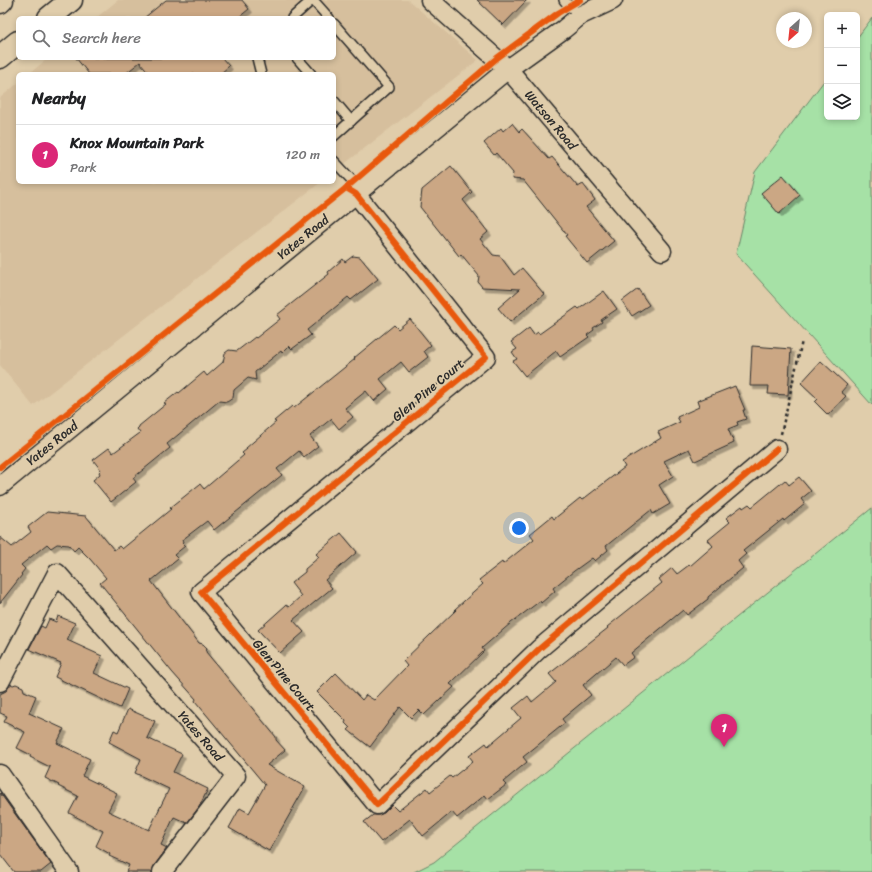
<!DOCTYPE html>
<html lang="en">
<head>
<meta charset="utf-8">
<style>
	:root { --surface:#fff; --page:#f6f6f6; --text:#202124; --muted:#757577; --line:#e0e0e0; --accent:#db2777 }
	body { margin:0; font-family:Sriracha,sans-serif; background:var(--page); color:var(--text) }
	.controls { position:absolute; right:12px; top:12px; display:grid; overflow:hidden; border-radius:6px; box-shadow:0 2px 6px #0003 }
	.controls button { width:36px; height:36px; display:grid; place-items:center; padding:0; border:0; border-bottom:1px solid var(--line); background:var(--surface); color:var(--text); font:20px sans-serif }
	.compass { position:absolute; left:776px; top:12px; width:36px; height:36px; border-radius:50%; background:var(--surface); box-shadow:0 2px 6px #0003; rotate:207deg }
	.you { position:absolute; left:519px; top:528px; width:14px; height:14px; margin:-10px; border:3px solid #fff; border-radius:50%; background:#1a73e8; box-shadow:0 0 0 6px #1a73e833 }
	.badge { display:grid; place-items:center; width:26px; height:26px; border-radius:50%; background:var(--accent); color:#fff; font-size:13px; font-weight:700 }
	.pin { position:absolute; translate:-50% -33px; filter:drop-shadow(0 1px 2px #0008) }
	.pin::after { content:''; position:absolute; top:21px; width:14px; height:12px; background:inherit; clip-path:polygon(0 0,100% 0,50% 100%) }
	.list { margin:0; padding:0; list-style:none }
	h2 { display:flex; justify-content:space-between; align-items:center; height:52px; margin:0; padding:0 16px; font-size:17px }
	h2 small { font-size:13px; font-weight:400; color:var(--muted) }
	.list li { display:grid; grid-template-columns:26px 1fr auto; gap:12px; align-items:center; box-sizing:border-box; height:60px; padding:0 16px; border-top:1px solid var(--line) }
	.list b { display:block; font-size:15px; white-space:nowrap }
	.list p { margin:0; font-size:13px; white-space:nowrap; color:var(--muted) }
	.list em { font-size:13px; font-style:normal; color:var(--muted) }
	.icon { flex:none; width:22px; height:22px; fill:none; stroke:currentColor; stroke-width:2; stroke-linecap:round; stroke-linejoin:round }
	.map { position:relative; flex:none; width:872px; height:872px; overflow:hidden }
	.search { position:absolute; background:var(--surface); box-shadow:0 2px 6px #0003; left:16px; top:16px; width:320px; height:44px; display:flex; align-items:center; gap:10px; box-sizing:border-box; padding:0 14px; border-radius:6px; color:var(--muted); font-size:15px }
	.panel { position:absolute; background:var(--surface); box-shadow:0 2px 6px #0003; left:16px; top:72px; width:320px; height:112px; border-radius:6px }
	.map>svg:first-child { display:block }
</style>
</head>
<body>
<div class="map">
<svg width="872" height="872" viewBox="0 0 872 872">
	<defs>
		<filter id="shadow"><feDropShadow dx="3.5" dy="3.5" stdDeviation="0" flood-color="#0004"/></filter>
	</defs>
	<rect width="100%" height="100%" fill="#e0cdab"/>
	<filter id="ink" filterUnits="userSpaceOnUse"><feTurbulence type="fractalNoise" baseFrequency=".025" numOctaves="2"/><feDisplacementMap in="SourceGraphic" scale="8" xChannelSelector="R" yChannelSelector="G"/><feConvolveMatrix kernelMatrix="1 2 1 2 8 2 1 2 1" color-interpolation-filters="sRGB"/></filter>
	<g filter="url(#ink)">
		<!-- built -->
		<g fill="#d6bf9d">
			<path d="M118 0H408L478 60 334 172V74H29L48 58H334V18H96Z"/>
			<path d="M18 83V182H321L33 406 0 365V98Z"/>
		</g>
		<!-- green -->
		<g fill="#a6e1a6" stroke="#688668">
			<path d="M872 18V405L736 254 755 172 827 77V117H857V38Z"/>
			<path d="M872 508V872H414L434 862Z"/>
		</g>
		<!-- building -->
		<g fill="#cba784" stroke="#2b2b2b" filter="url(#shadow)">
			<path d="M166 0H242L249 9 238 18H144Z"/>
			<path d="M477 0H527L503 25Z"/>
			<path d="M76 58H222L229 66 220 74H150L140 62 125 74H89Z"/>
			<path d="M512 123 519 132 522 129 549 159 552 157 578 187 583 184 595 200 586 207 614 241 587 263 565 236 567 235 523 180 512 179 513 173 496 153 494 155 484 143 501 128 503 131Z"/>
			<path d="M451 166 472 192 463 200 488 232 480 239 493 255 500 256 514 275 522 268 544 294 510 322 498 308 520 289 482 287 478 282 479 276 461 254 459 256 420 207 422 190Z"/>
			<path d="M783 175 800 195 779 214 761 193Z"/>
			<path d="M353 256 360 257 378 279 351 300 348 297 307 330 311 335 292 349 289 346 282 353 281 351 255 372 256 380 248 378 234 390 233 398 227 402 219 401 167 444 170 448 133 478 136 482 111 502 93 480 100 474 99 472 101 470 93 460 109 448 113 453 140 433 137 429 139 427V426L166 404 164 403 178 392 179 393 204 372 207 376 223 362 225 353 229 350 237 351 255 337 256 338 280 319 277 315 329 274 328 272 343 259 345 262Z"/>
			<path d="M638 289 649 305 632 316 622 301Z"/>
			<path d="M604 291 617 309 601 320 602 322 593 328 594 330 587 335 589 337 560 357 556 351 525 376 513 361 517 359 512 352 517 349 511 342 529 328 534 335 538 332 539 334 577 307 579 309Z"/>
			<path d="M410 319 431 345 424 351 428 357 409 372 401 362 380 379 388 389 374 401 366 391 345 408 353 417 339 429 331 419 310 436 318 446 304 457 299 451 277 469 282 475 214 530 207 521 182 540 183 542 182 543 185 546 174 555 178 559 151 581 199 643 203 644 207 648 206 652 276 737V740L285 750 267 765 305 787 269 851 229 828 240 808 249 813 265 785 195 701 196 699 172 672 100 583 106 578 90 559 78 547 74 551 69 545 57 544 51 548 47 544 21 565 25 569 21 574 22 575 0 603V537L12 547 31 532 28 527 47 512 86 516 114 550 119 546 122 549 171 509 170 508 200 484 204 489 230 467 244 455 242 453 247 449 246 448 276 422 274 421 292 406 294 408 355 359 354 358 394 325 398 329Z"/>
			<path d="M752 346 791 349 788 395 768 394 769 386H750Z"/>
			<path d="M821 361 847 385 841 392 846 396 828 415 815 402 818 399 801 383Z"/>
			<path d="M735 386 745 410H743L746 419 737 422 738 425 728 429 734 443 695 461 689 449 664 461 673 476 659 485 670 504 653 514 651 510 606 546 608 550 595 561 592 558 574 571 553 588 555 591 541 603 540 601 511 623 482 648 484 651 450 684 454 687 424 715 419 710 411 718 400 707 370 747 348 730 350 728 345 723 346 721 317 692 336 673 362 700 366 695 374 700 407 666 403 661 456 610 455 609 483 584 479 580 502 562 503 564 534 539 530 534 552 516 554 519 580 498 582 500 625 467 622 462 661 438 658 432 680 422 677 417 699 407 697 401Z"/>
			<path d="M799 477 811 491 801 499 805 504 784 521 783 519 743 551 746 554 738 561 743 568 708 597V599L687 615 683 610 631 653 634 657 623 665 616 657 583 685 591 695 562 719 565 723 523 757 527 762 503 782 506 785 488 799 485 795 457 818 452 812 423 836 410 819 381 842 364 822 373 815H379L384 813 392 805 398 811 427 788 430 792 450 776 452 778 473 761 469 756 486 743 488 746 521 718 513 708 528 696 532 702 556 682 549 674 608 628 607 627 662 583 659 579 672 568 677 574 689 565 690 566 713 546 708 540 730 522 726 518 742 506 743 508 749 504 752 507 785 480 789 485Z"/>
			<path d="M341 533 357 552 325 580 332 588 293 620 304 632 280 653 258 630 286 605 289 607 301 596 291 583 305 572V569L319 557 316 554Z"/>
			<path d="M58 616 75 623 67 640 102 656 94 673 128 689 120 708 55 677 61 663 29 649 41 626 45 628 49 619 56 622Z"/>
			<path d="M11 684 13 685 16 684 23 687 24 691 36 696 29 713 64 729 57 743 90 759 82 776 117 793 108 811 149 830 169 789 135 773 141 759 109 742 114 730 118 732 128 709 155 721 147 738 182 754 173 772 208 789 199 807 187 823 174 817 161 845 167 848 154 866 152 872H126L129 865 109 856 110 854 96 846 103 831 69 813 78 796 58 786 59 785 45 778 50 767 30 757 31 755 17 748 25 732 4 722 7 716 0 713V694L6 691Z"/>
			<path d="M0 793 51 864 41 872H14L0 854Z"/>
		</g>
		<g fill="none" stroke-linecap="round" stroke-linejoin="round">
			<defs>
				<g id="lane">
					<path d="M313 0 329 18"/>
					<path d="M564 0 569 6 581 15"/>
					<path d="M292 18 312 0"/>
					<path d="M334 24 389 87 334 136"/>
					<path d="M257 58 261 74"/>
					<path d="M297 58 311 74"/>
					<path d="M334 101 351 121"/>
					<path d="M334 161 361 190"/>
				</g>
				<g id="street">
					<path d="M430 0 508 69 662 251"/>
					<path d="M356 194 486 357 201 592 377 805 539 649 777 449"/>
					<path d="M0 486 508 69 564 29 581 15 613 0"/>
					<path d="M0 682 57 573 236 776 162 872"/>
					<path d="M0 774 69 872"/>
				</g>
				<g id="secondary">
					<path d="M0 2 2 0"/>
					<path d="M49 18 71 0"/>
					<path d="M0 57 18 42"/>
				</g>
			</defs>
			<!-- lane casing -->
			<use href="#lane" stroke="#2b2b2b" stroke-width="12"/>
			<!-- street casing -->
			<use href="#street" stroke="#2b2b2b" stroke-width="21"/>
			<!-- secondary casing -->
			<use href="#secondary" stroke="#2b2b2b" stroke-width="25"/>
			<!-- path -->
			<path stroke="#2b2b2b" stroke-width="2.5" stroke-dasharray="3 3" stroke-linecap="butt" d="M781 434 802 341"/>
			<!-- lane -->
			<use href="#lane" stroke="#e0cdab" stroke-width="9"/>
			<!-- street -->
			<use href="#street" stroke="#e0cdab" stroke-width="18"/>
			<!-- secondary -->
			<use href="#secondary" stroke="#e0cdab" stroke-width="22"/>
			<defs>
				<g id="cycleway">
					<path d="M346 188 356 194 486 357 201 592 377 805 539 649 777 449"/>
					<path d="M0 467 346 188 497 58 558 13 580 0"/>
				</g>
			</defs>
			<!-- cycleway casing -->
			<use href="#cycleway" stroke="#e0cdab" stroke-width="8"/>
			<!-- cycleway -->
			<use href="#cycleway" stroke="#e8590c" stroke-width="6"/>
		</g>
	</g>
	<g text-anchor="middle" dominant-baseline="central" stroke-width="3.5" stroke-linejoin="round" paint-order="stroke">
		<!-- street labels -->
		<g font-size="13" fill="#2b2b2b" stroke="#e0cdab">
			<text transform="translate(551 120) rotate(50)">Watson Road</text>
			<text transform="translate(303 237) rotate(-39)">Yates Road</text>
			<text transform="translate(428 390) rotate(-40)">Glen Pine Court</text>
			<text transform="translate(52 443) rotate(-39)">Yates Road</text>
			<text transform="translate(284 675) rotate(50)">Glen Pine Court</text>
			<text transform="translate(201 736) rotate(49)">Yates Road</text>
		</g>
	</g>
</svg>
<div class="controls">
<button>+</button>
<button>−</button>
<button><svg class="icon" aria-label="layers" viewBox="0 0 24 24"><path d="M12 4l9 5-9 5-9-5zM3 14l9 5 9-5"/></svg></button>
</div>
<svg class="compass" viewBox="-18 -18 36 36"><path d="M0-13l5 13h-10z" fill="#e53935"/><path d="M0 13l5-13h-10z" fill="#757577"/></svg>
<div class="you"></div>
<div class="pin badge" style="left:724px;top:747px">1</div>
<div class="search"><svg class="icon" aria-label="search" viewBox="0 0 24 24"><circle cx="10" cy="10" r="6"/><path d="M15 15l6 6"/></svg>Search here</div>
<section class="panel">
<h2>Nearby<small></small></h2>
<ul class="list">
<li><span class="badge">1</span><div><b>Knox Mountain Park</b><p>Park</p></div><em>120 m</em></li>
</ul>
</section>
</div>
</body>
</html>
